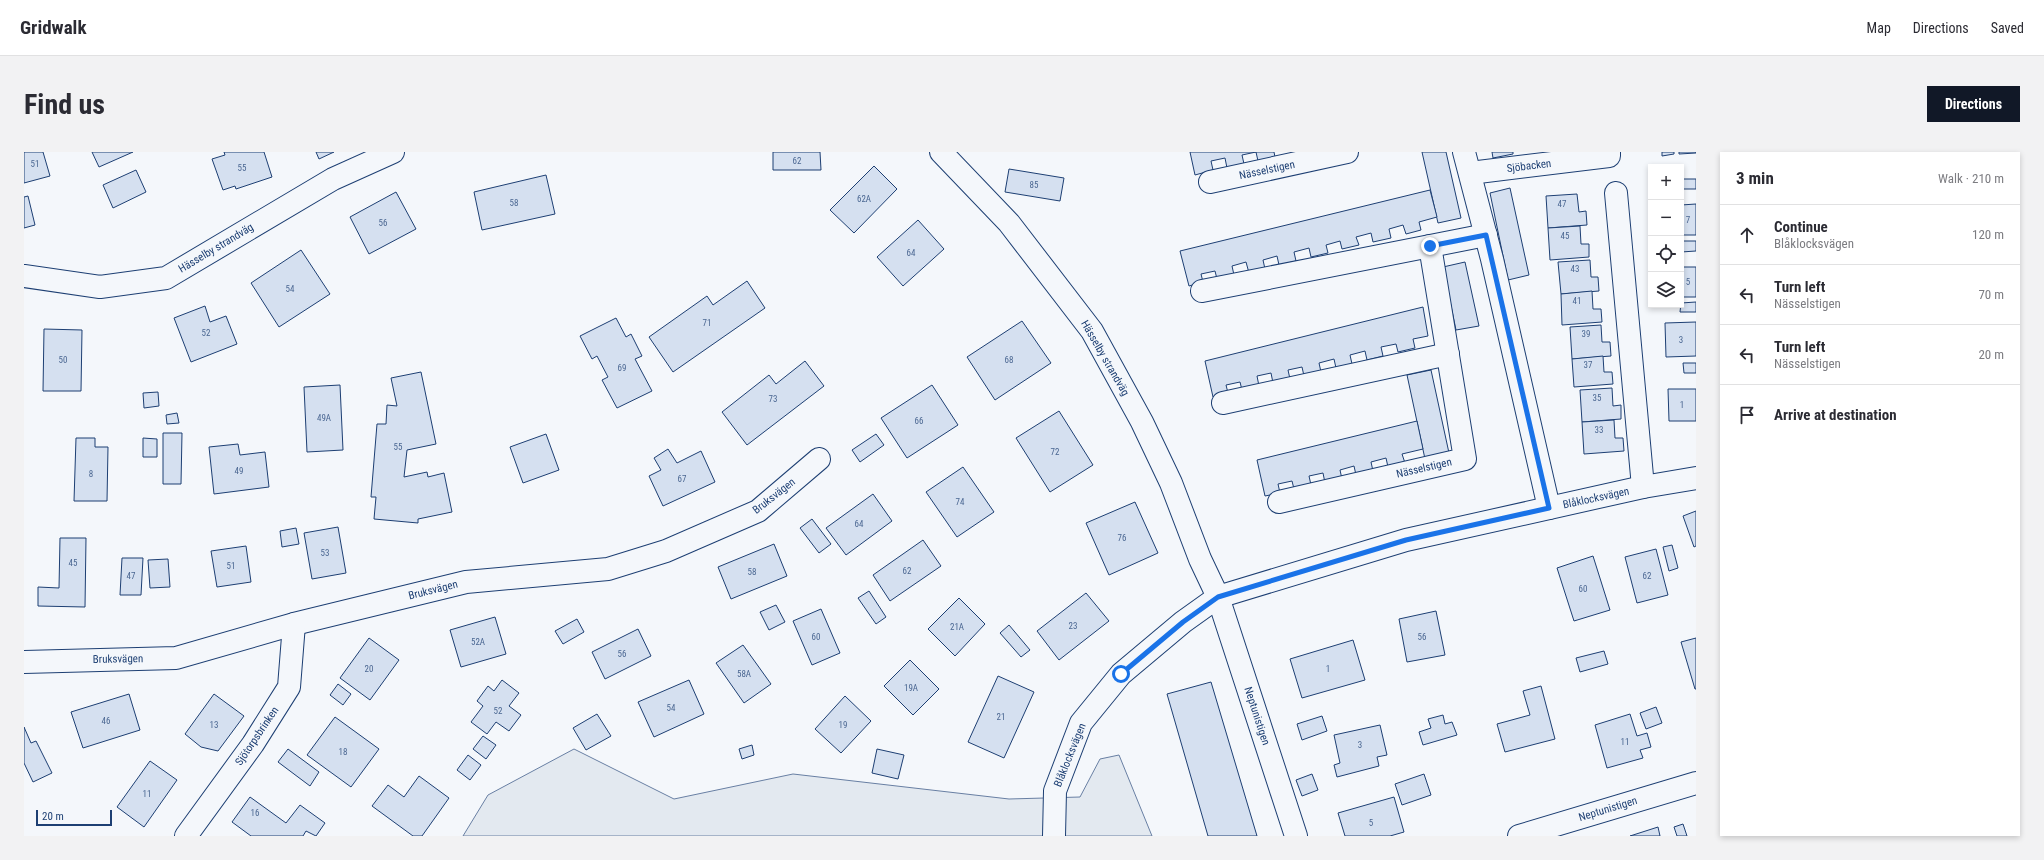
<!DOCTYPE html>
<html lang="en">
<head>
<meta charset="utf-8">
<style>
	:root { --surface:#fff; --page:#f2f2f3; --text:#2b2b33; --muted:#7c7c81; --line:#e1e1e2; --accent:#111827 }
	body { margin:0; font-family:"Roboto Condensed",sans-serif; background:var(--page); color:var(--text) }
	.controls { position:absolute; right:12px; top:12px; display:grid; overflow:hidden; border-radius:0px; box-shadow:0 2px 6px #0003 }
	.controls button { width:36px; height:36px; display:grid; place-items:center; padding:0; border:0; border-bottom:1px solid var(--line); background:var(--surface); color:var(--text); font:20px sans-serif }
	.scale { position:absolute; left:12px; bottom:10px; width:76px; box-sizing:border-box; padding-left:4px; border:2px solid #1d3f73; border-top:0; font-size:11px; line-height:14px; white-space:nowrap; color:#1d3f73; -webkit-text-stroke:3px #f4f7fb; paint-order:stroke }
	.stop { position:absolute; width:12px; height:12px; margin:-9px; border:3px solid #1a73e8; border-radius:50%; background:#fff }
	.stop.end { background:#1a73e8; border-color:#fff; box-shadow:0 1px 4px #0008 }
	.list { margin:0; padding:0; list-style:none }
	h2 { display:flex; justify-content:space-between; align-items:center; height:52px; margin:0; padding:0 16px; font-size:17px }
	h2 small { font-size:13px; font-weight:400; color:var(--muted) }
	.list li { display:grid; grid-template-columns:26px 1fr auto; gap:12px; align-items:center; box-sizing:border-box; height:60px; padding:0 16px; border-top:1px solid var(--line) }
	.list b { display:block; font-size:15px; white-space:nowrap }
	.list p { margin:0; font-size:13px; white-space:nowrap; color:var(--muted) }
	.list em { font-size:13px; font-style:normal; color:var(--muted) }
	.icon { flex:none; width:22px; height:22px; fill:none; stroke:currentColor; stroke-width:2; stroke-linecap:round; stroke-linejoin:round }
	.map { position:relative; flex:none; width:1672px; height:684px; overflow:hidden; border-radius:0px }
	header { display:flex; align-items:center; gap:24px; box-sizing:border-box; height:56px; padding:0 20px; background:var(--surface); border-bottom:1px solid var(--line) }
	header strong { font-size:19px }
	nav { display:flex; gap:22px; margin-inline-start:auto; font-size:14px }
	.intro { display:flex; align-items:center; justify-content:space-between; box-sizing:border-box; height:96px; padding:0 24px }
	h1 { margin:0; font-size:28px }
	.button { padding:10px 18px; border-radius:0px; background:var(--accent); color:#fff; font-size:14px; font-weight:700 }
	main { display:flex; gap:24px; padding:0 24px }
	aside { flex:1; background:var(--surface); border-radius:0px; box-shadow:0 2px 6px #0003 }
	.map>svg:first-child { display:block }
</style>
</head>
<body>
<header>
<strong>Gridwalk</strong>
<nav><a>Map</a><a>Directions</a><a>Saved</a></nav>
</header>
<div class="intro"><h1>Find us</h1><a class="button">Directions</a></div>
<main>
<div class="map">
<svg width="1672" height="684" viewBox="0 0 1672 684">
	<rect width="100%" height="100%" fill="#f4f7fb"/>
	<!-- green -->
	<path fill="#e3e9f0" stroke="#687fa3" d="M550 597 650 647 769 622 985 647 1056 645 1076 607 1095 603 1128 684H439L464 643Z"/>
	<!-- building -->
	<g fill="#d5e0f0" stroke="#1d3f73">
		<path d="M0 0H19L26 24 0 31Z"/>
		<path d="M68 0H109L75 15Z"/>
		<path d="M200 0H240L248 25 212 37 211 34 199 38 188 7 201 3Z"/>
		<path d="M292 0H310L295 7Z"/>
		<path d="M749 0H796L797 18H749Z"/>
		<path d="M1166 0H1232L1218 3 1220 12 1203 16 1201 6 1187 9 1189 18 1171 23Z"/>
		<path d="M1232 0H1250L1251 5 1234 9Z"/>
		<path d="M1398 0H1422L1437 66 1414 71Z"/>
		<path d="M1468 0H1489V2L1469 6Z"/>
		<path d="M1638 0H1650V2L1638 4Z"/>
		<path d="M1655 0H1672V1L1655 2Z"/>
		<path d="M850 14 873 37 830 81 806 58Z"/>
		<path d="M985 17 1040 26 1036 49 981 40Z"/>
		<path d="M112 18 122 40 89 56 79 33Z"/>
		<path d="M522 23 531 62 458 78 450 40Z"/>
		<rect x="1657" y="27" width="15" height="10"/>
		<path d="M1486 36 1505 123 1484 128 1466 41Z"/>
		<path d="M1406 38 1413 65 1395 70 1397 78 1382 82 1379 73 1365 77 1367 86 1349 90 1347 81 1332 85 1335 93 1318 97 1316 89 1302 93 1304 101 1287 105 1285 96 1270 100 1272 109 1255 113 1253 104 1239 108 1241 117 1225 121 1222 110 1208 114 1210 123 1193 127 1191 119 1177 122 1179 130 1165 134 1156 99Z"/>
		<path d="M372 40 392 77 345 102 326 65Z"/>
		<path d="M1553 42 1555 60 1562 59 1563 73 1524 76 1522 44Z"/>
		<path d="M4 44 11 73 0 76V45Z"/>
		<path d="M1672 52V83H1657V53Z"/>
		<path d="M894 68 920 97 879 134 853 105Z"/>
		<path d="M1556 74 1557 92H1565V105L1526 108 1524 76Z"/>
		<path d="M1657 89H1672V99L1657 100Z"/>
		<path d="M277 98 306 142 255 175 227 131Z"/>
		<path d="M1566 108 1567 125H1574L1575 139 1537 142 1534 110Z"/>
		<path d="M1441 110 1455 174 1432 178 1419 115Z"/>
		<rect x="1657" y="115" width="15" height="30"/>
		<path d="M723 129 741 156 649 220 625 185 683 144 689 153Z"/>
		<path d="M1568 139 1569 157H1577L1578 170 1538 173 1537 142Z"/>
		<path d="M1672 150V160H1656L1657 151Z"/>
		<path d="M181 154 186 170 202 164 213 192 167 210 150 166Z"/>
		<path d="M1399 155 1404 184 1389 187 1391 196 1374 200 1372 192 1357 195 1359 204 1343 208 1341 199 1326 203 1328 212 1312 216 1310 207 1295 211 1297 220 1280 224 1278 215 1264 218 1266 227 1249 231 1247 221 1233 224 1235 234 1218 238 1216 230 1202 233 1204 241 1189 245 1181 209Z"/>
		<path d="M592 166 602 185 607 182 618 204 611 207 628 239 593 256 578 228 584 225 573 204 568 207 556 184Z"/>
		<path d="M998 169 1027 211 971 248 943 205Z"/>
		<path d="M1672 170V204L1642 205 1641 171Z"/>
		<path d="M1577 173 1578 190H1586L1587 204 1548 207 1546 175Z"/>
		<path d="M20 177 58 178 57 239H19Z"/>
		<path d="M1579 204 1580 220H1588L1589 232 1550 235 1548 207Z"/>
		<path d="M781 209 800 234 723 293 698 260 745 223 752 232Z"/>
		<path d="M1659 211H1672V221H1660Z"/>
		<path d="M1407 218 1425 301 1401 307 1383 223Z"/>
		<path d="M397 220 412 292 383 298 380 325 403 320 404 325 420 321 428 360 394 367V371L350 367 352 345H347L353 272H362L363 253 373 254 367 226Z"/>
		<path d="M316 233 319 298 283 300 280 235Z"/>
		<path d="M908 233 934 273 883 306 857 266Z"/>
		<path d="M1588 236 1589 254 1597 253V267L1558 270 1556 238Z"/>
		<path d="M1644 237H1672V269H1645Z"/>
		<path d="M134 240 135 254 120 256 119 241Z"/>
		<path d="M1035 259 1069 313 1026 340 992 286Z"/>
		<path d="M153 261 155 271 143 272 142 263Z"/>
		<path d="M1590 268 1591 286H1599L1600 299 1560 302 1558 270Z"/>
		<path d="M1393 269 1399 297 1378 302 1381 311 1364 315 1362 306 1347 310 1349 319 1332 323 1330 314 1316 318 1318 327 1301 331 1299 321 1285 324 1287 333 1270 337 1268 329 1254 332 1256 341 1241 344 1233 308Z"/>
		<path d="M139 281H158L157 332H139Z"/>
		<path d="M522 282 535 318 499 331 486 295Z"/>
		<path d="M852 282 860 293 836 310 828 298Z"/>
		<path d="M52 286H71V295H84L83 349H50Z"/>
		<path d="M119 286 133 287V305H119Z"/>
		<path d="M214 292 216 303 241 300 245 335 190 342 185 295Z"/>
		<path d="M644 297 653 311 677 299 691 330 639 354 625 324 637 318 630 306Z"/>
		<path d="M939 315 970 360 933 385 902 340Z"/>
		<path d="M849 342 868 369 822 403 802 376Z"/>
		<path d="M1111 350 1134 401 1085 423 1062 371Z"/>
		<path d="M1672 359V394L1670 395 1659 364Z"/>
		<path d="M788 367 807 392 795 401 776 376Z"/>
		<path d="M314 375 322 421 288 427 280 381Z"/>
		<path d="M272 376 275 392 258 395 256 379Z"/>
		<path d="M36 386H62L61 455 14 454V435L35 436Z"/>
		<path d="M899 388 917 414 866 449 849 423Z"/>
		<path d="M750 392 763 424 707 447 694 415Z"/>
		<path d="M1648 393 1654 416 1645 419 1639 395Z"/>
		<path d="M222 394 227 430 193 435 187 399Z"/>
		<path d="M1632 397 1644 443 1613 451 1601 405Z"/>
		<path d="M1569 404 1586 458 1550 469 1533 416Z"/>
		<path d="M98 406H119L117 443H96Z"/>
		<path d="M144 407 146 435 126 436 124 408Z"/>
		<path d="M845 439 862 465 852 472 834 446Z"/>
		<path d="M1062 441 1085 469 1035 508 1013 479Z"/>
		<path d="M935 446 961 472 931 504 904 477Z"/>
		<path d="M752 453 761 470 745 478 736 460Z"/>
		<path d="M797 457 816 501 788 513 769 469Z"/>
		<path d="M1412 459 1421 503 1383 510 1375 467Z"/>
		<path d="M471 465 482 502 437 515 426 478Z"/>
		<path d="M553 467 560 480 539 492 531 479Z"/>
		<path d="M985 473 1006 498 997 505 976 481Z"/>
		<path d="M614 477 627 504 581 527 568 500Z"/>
		<path d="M345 486 375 508 346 548 316 526Z"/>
		<path d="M1672 486V537H1671L1657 490Z"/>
		<path d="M1329 488 1341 528 1278 546 1266 507Z"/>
		<path d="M719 493 747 532 720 551 692 511Z"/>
		<path d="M1580 499 1584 512 1556 520 1552 506Z"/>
		<path d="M886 508 915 537 889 563 860 534Z"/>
		<path d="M974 524 1010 540 980 606 944 590Z"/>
		<path d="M478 528 495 541 485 554 497 563 485 579 472 570 463 582 447 570 459 554 453 549 464 534 470 539Z"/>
		<path d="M665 528 680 562 630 585 614 550Z"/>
		<path d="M1187 530 1233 684H1184L1143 542Z"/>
		<path d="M314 532 327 542 319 553 306 543Z"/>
		<path d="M1517 534 1531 587 1481 600 1473 572 1506 563 1499 539Z"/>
		<path d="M105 542 116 578 59 596 47 560Z"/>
		<path d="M190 542 220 564 194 599 177 595 161 582Z"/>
		<path d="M821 544 847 569 817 601 791 577Z"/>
		<path d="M1632 555 1638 571 1622 577 1616 561Z"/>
		<path d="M573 562 587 584 562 598 549 576Z"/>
		<path d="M1606 562 1613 584 1623 581 1627 595 1616 598 1619 606 1583 616 1571 573Z"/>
		<path d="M1419 563 1421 572 1428 570 1433 583 1399 593 1395 580 1407 576 1404 567Z"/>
		<path d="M1298 564 1303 579 1278 588 1273 572Z"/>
		<path d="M311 565 355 597 327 635 283 603Z"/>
		<path d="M1356 573 1363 603 1353 605 1355 614 1313 625 1310 613 1316 611 1310 583Z"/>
		<path d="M0 575 7 591 12 589 28 621 9 630 0 611Z"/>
		<path d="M459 584 472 593 462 607 449 597Z"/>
		<path d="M728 593 730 603 718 607 715 597Z"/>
		<path d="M264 597 295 620 286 634 254 610Z"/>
		<path d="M853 597 880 603 874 627 848 621Z"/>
		<path d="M444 603 457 613 446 628 433 618Z"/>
		<path d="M126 609 153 628 120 675 93 655Z"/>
		<path d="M1288 622 1294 638 1278 644 1272 628Z"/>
		<path d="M1400 622 1407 643 1378 653 1371 632Z"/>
		<path d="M395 624 425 646 398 684H389L348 654 364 633 380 645Z"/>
		<path d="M226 645 262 671 276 653 301 671 292 684 282 679 279 684H227L208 670Z"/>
		<path d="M1370 645 1380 680 1366 684H1321L1314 661Z"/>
		<path d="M1659 672 1663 684H1653L1650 675Z"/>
		<path d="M1634 675 1636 684H1606Z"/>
	</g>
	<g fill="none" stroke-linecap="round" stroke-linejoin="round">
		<defs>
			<g id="minor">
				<path d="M917 0 985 71 1068 179 1118 270 1147 331 1176 407 1194 445 1272 684"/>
				<path d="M1440 0 1468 107 1525 356"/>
				<path d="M1446 21 1585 4V0"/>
				<path d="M1186 30 1323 0"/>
				<path d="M1592 41 1619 335"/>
				<path d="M0 124 76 135 142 126 309 27 369 0"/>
				<path d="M1178 139 1462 83"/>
				<path d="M1199 251 1424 202"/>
				<path d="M1255 350 1441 307 1406 94"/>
				<path d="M0 510 152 506 270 472 442 430 584 417 642 399 734 359 795 307"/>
				<path d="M162 684 229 592 265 535 270 472"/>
				<path d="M1030 684 1031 639 1057 571 1097 522 1159 470 1194 445 1382 388 1619 335 1672 326"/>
				<path d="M1495 684 1672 631"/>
			</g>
		</defs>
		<!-- minor casing -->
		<use href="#minor" stroke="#1d3f73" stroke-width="24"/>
		<!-- minor -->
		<use href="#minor" stroke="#f4f7fb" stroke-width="22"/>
	</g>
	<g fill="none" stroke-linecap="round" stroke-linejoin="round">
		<!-- route -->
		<path stroke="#1a73e8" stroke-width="5" d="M1097 522 1159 470 1194 445 1382 388 1525 356 1462 83 1406 94"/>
	</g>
	<g text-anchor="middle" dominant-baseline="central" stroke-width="3" stroke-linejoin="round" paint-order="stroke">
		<!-- number labels -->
		<g font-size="9" fill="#4b6792">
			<text x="773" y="9">62</text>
			<text x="11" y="12">51</text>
			<text x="218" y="16">55</text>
			<text x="1010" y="33">85</text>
			<text x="840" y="47">62A</text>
			<text x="490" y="51">58</text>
			<text x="1538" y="52">47</text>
			<text x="1664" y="68">7</text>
			<text x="359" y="71">56</text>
			<text x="1541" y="84">45</text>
			<text x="887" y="101">64</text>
			<text x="1551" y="117">43</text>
			<text x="1664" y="130">5</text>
			<text x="266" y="137">54</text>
			<text x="1553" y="149">41</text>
			<text x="683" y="171">71</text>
			<text x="182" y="181">52</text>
			<text x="1562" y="182">39</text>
			<text x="1657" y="188">3</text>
			<text x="39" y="208">50</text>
			<text x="985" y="208">68</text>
			<text x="1564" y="213">37</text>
			<text x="598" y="216">69</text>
			<text x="1573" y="246">35</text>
			<text x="749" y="247">73</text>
			<text x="1658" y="253">1</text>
			<text x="300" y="266">49A</text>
			<text x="895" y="269">66</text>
			<text x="1575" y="278">33</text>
			<text x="374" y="295">55</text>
			<text x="1031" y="300">72</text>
			<text x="215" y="319">49</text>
			<text x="67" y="322">8</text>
			<text x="658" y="327">67</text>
			<text x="936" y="350">74</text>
			<text x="835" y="372">64</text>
			<text x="1098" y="386">76</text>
			<text x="301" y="401">53</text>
			<text x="49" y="411">45</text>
			<text x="207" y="414">51</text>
			<text x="883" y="419">62</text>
			<text x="728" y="420">58</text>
			<text x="107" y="424">47</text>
			<text x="1623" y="424">62</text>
			<text x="1559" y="437">60</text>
			<text x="1049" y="474">23</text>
			<text x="933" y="475">21A</text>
			<text x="792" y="485">60</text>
			<text x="1398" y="485">56</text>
			<text x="454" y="490">52A</text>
			<text x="598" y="502">56</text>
			<text x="345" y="517">20</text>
			<text x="1304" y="517">1</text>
			<text x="720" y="522">58A</text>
			<text x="887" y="536">19A</text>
			<text x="647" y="556">54</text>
			<text x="474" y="559">52</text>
			<text x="977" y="565">21</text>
			<text x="82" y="569">46</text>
			<text x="190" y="573">13</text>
			<text x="819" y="573">19</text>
			<text x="1601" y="590">11</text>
			<text x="1336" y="593">3</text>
			<text x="319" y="600">18</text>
			<text x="123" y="642">11</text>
			<text x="231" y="661">16</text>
			<text x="1347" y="671">5</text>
		</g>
		<!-- street labels -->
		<g font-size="11" fill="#1d3f73" stroke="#f4f7fb">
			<text transform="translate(1505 14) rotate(-7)">Sjöbacken</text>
			<text transform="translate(1243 18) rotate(-12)">Nässelstigen</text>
			<text transform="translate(192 96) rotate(-31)">Hässelby strandväg</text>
			<text transform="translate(1081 206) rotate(60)">Hässelby strandväg</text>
			<text transform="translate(1400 316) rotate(-13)">Nässelstigen</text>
			<text transform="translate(750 344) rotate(-38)">Bruksvägen</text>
			<text transform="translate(1572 346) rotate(-12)">Blåklocksvägen</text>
			<text transform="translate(409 438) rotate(-14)">Bruksvägen</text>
			<text transform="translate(94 507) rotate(-1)">Bruksvägen</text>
			<text transform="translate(1233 564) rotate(72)">Neptunistigen</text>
			<text transform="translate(233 584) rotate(-56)">Sjötorpsbrinken</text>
			<text transform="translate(1046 603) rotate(-68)">Blåklocksvägen</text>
			<text transform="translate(1584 657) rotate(-17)">Neptunistigen</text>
		</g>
	</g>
</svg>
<div class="controls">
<button>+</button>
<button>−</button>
<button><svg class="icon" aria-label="locate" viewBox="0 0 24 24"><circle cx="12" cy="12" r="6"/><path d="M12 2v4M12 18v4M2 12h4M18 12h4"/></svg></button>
<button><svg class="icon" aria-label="layers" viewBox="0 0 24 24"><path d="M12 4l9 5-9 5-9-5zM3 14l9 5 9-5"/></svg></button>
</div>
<div class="scale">20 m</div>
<div class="stop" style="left:1097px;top:522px"></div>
<div class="stop end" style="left:1406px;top:94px"></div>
</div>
<aside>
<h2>3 min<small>Walk · 210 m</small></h2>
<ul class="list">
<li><svg class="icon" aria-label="ahead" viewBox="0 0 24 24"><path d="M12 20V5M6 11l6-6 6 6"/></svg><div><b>Continue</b><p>Blåklocksvägen</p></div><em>120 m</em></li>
<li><svg class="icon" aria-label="left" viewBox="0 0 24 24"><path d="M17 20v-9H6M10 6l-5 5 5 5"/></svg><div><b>Turn left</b><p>Nässelstigen</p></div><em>70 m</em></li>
<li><svg class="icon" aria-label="left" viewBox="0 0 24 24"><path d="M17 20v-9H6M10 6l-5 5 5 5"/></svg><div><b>Turn left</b><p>Nässelstigen</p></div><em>20 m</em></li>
<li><svg class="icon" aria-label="arrive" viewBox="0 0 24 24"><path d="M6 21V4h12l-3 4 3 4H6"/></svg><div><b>Arrive at destination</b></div></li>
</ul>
</aside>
</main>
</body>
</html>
